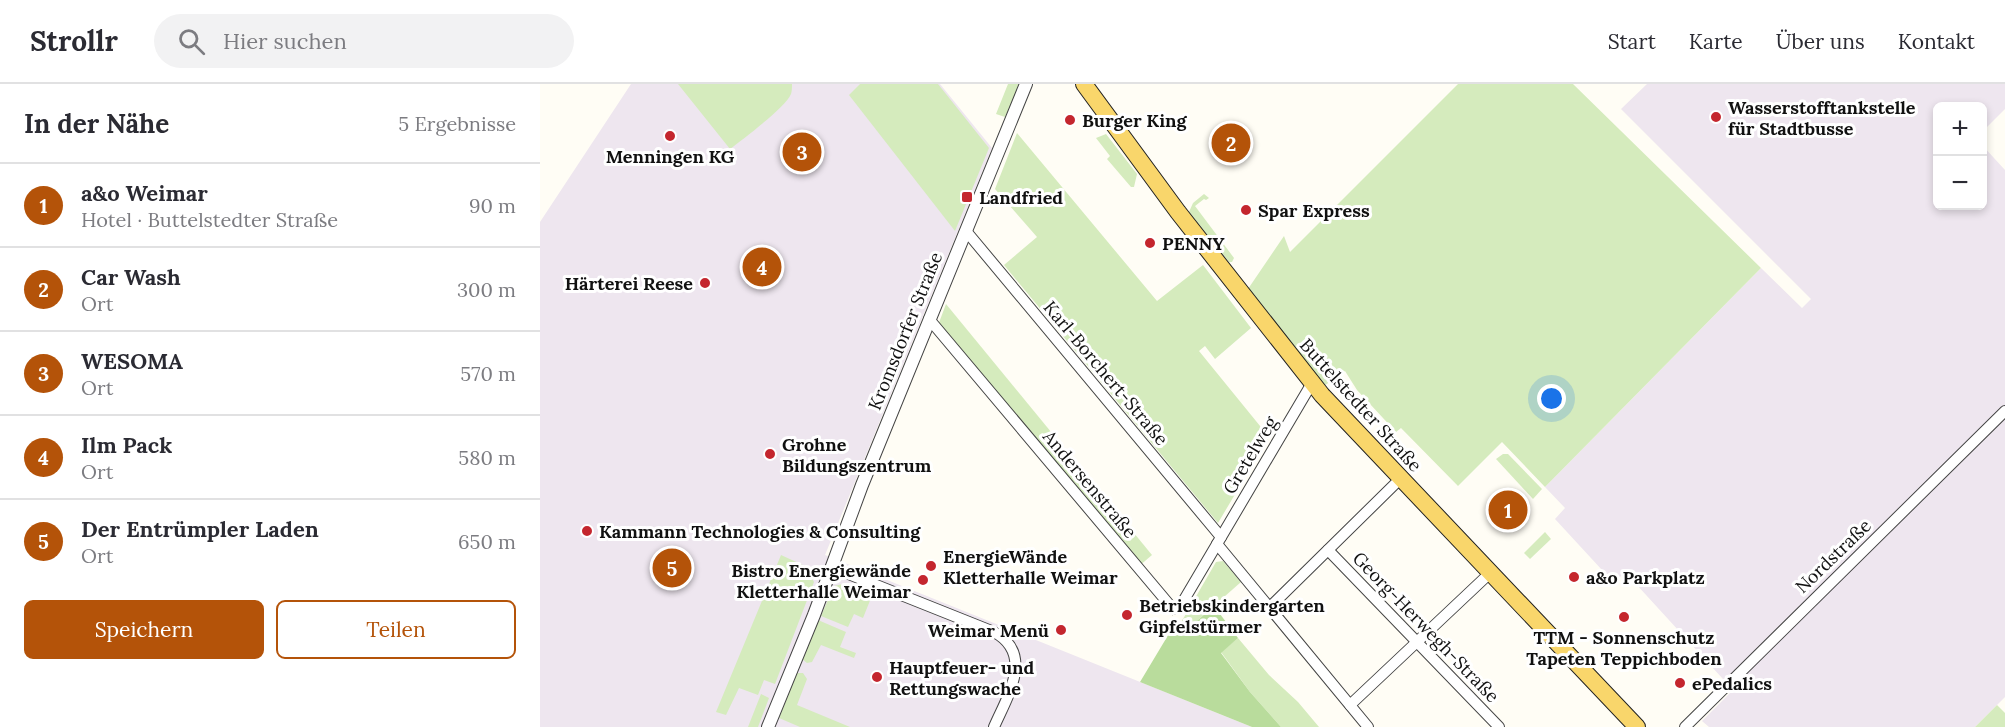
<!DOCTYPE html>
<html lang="de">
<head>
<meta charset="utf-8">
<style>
	:root { --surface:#fff; --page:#f2f2f3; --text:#2b2b33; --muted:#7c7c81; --line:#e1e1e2; --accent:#b45309 }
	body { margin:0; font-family:Lora,serif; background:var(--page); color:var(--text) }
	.controls { position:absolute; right:18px; top:18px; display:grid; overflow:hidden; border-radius:9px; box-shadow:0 3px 9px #0003 }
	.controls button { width:54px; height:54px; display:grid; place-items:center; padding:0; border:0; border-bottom:2px solid var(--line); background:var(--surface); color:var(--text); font:30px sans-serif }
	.you { position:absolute; left:1012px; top:315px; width:21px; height:21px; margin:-15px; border:4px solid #fff; border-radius:50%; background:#1a73e8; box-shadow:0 0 0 9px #1a73e833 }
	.badge { display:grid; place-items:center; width:39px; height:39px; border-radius:50%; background:var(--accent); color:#fff; font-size:20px; font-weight:700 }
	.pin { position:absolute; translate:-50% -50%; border:3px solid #fff; box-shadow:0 2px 6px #0006 }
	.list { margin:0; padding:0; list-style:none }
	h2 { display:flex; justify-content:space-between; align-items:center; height:78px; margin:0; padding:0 24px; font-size:26px }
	h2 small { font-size:20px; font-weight:400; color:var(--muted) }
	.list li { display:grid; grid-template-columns:39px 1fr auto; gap:18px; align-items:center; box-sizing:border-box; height:84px; padding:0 24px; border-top:2px solid var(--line) }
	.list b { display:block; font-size:22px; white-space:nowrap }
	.list p { margin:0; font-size:20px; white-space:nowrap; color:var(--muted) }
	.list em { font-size:20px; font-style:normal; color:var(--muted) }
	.actions { display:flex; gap:12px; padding:18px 24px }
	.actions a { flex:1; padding:14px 0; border:2px solid var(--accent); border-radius:9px; text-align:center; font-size:21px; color:var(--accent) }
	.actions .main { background:var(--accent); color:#fff }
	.icon { flex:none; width:33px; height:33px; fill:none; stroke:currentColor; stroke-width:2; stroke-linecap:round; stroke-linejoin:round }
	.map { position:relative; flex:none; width:1465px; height:643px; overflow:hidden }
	header { display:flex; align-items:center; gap:36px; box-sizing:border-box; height:84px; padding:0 30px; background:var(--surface); border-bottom:2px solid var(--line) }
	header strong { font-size:28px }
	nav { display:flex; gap:33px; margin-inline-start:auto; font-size:21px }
	.search { width:420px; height:54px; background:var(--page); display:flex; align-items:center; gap:15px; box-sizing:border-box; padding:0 21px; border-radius:33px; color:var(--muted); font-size:22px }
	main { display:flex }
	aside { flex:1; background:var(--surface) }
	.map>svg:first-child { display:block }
</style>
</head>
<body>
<header>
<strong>Strollr</strong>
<div class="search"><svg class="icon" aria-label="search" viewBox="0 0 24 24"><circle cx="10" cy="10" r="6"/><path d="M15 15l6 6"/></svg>Hier suchen</div>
<nav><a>Start</a><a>Karte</a><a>Über uns</a><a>Kontakt</a></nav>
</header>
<main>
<aside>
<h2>In der Nähe<small>5 Ergebnisse</small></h2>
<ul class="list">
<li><span class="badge">1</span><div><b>a&amp;o Weimar</b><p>Hotel · Buttelstedter Straße</p></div><em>90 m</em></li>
<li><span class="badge">2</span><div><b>Car Wash</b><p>Ort</p></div><em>300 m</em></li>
<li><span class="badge">3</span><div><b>WESOMA</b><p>Ort</p></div><em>570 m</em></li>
<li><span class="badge">4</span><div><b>Ilm Pack</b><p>Ort</p></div><em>580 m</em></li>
<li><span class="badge">5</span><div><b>Der Entrümpler Laden</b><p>Ort</p></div><em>650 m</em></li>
</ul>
<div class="actions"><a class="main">Speichern</a><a>Teilen</a></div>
</aside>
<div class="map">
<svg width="1465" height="643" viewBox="0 0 1465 643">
	<rect width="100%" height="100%" fill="#fffdf5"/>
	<!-- industrial -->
	<g fill="#eee6ef">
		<path d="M91 0H400L452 64 285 471 712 643H0V138Z"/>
		<path d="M1107 0H1465V25L1443 47 1442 22H1398V122H1442L1443 62 1465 86V613L1435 643H1169L1162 637 1193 606 1085 488 1074 499 1015 435 1025 424 1005 403 1221 184 1262 224 1271 215 1081 25Z"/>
	</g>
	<!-- green -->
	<g fill="#d5ebbd">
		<path d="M138 0H252C252 3 252 7 251 10 246 23 203 55 190 65Z"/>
		<path d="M320 0H398L449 64 415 147 309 11Z"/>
		<path d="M468 0H480L465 33 456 30Z"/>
		<path d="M918 0H1033L1221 184 1005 403 962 358 918 402 861 344 856 348 817 306 805 287 784 302 708 205 744 152 750 168Z"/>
		<path d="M477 49 617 217 663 181 711 244 675 275 665 262 659 267 729 353 678 439 464 181 497 153 455 105Z"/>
		<path d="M566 50 597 90 594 103H591L567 75 570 72 556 54Z"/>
		<path d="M664 110 669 114 666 116 664 115 655 122 694 174 692 178H689L649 128 653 119Z"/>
		<path d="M406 220 612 471 598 483 397 244Z"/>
		<path d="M963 370H968L1002 405 993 415 956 375Z"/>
		<path d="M1005 448 1011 455 990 475 984 469Z"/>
		<path d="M241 471 265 482 274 498 235 600 224 596 218 611 199 604 186 631 176 628Z"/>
		<path d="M683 477 701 498 651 542 643 535 676 478Z"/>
		<path d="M307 499 333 509 323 534 314 530 308 543 281 532 294 502Z"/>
		<path d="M278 536 306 548 300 563 316 569 314 574 281 561 272 578 267 579 262 575Z"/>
		<path d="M698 554 729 591 758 618 779 643H741L710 608 681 568Z"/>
		<path d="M257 589H263L267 595 257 621 310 643H260L239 634Z"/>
		<path d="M221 610 229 614 218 643H208Z"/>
		<path d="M1457 621 1465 629V643H1435Z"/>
	</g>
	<!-- forest -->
	<path fill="#b9dc9c" d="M674 522 698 554 681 569 710 608 741 643H712L600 598 633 543 637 545 643 535 651 542Z"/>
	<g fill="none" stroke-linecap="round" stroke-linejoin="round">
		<defs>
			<g id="minor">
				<path d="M426 147 681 453"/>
				<path d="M389 235 633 525 641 521 772 299"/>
				<path d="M677 460 828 643"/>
				<path d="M788 466 959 643"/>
				<path d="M291 483 454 548C495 570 467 613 454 643"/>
				<path d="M730 523 860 395"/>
				<path d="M810 621 950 489"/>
				<path d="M1145 643 1465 327"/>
			</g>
			<path id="tertiary" d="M228 643 274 531 322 401 486 0"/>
			<path id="primary" d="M544 0 638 128 782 311 1097 643"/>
		</defs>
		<!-- minor casing -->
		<use href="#minor" stroke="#444" stroke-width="12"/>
		<!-- tertiary casing -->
		<use href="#tertiary" stroke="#444" stroke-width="14"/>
		<!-- primary casing -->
		<use href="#primary" stroke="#222" stroke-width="18"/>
		<!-- minor -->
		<use href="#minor" stroke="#fff" stroke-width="10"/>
		<!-- tertiary -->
		<use href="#tertiary" stroke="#fff" stroke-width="12"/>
		<!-- primary -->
		<use href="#primary" stroke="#f9d66b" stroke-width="16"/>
	</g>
	<!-- markers -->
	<g fill="#c4262e" stroke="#fff" stroke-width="2">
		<circle cx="1176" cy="33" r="6"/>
		<circle cx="530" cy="36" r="6"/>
		<circle cx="130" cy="52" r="6"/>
		<rect x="421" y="107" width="12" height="12" rx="3"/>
		<circle cx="706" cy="126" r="6"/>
		<circle cx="610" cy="159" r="6"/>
		<circle cx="165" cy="199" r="6"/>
		<circle cx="230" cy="370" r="6"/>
		<circle cx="47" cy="447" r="6"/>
		<circle cx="391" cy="482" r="6"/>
		<circle cx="1034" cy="493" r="6"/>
		<circle cx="383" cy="496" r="6"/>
		<circle cx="587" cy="531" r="6"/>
		<circle cx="1084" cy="533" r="6"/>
		<circle cx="521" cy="546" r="6"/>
		<circle cx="337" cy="593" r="6"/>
		<circle cx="1140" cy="599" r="6"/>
	</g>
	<g text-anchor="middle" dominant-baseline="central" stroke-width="6" stroke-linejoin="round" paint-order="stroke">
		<!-- poi labels -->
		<g font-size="18" font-weight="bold" fill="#111" stroke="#fff" text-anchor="start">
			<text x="1188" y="23">Wasserstofftankstelle<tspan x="1188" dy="21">für Stadtbusse</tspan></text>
			<text x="542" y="36">Burger King</text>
			<text x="130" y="72" text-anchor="middle">Menningen KG</text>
			<text x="439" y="113">Landfried</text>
			<text x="718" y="126">Spar Express</text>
			<text x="622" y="159">PENNY</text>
			<text x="153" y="199" text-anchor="end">Härterei Reese</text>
			<text x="242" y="360">Grohne<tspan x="242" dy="21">Bildungszentrum</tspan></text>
			<text x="59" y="447">Kammann Technologies &amp; Consulting</text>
			<text x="403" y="472">EnergieWände<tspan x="403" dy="21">Kletterhalle Weimar</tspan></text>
			<text x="371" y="486" text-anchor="end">Bistro Energiewände<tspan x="371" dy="21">Kletterhalle Weimar</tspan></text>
			<text x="1046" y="493">a&amp;o Parkplatz</text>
			<text x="599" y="521">Betriebskindergarten<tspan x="599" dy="21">Gipfelstürmer</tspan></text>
			<text x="509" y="546" text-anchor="end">Weimar Menü</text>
			<text x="1084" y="553" text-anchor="middle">TTM - Sonnenschutz<tspan x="1084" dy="21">Tapeten Teppichboden</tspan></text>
			<text x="349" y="583">Hauptfeuer- und<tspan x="349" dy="21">Rettungswache</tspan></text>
			<text x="1152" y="599">ePedalics</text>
		</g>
		<!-- street labels -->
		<g font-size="18" fill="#111" stroke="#fff">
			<text transform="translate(365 247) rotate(-68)">Kromsdorfer Straße</text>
			<text transform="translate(566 289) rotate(50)">Karl-Borchert-Straße</text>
			<text transform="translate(821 321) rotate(48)">Buttelstedter Straße</text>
			<text transform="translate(710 371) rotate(-59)">Gretelweg</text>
			<text transform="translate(550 400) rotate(50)">Andersenstraße</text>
			<text transform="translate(1293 472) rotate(-44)">Nordstraße</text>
			<text transform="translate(886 543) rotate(46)">Georg-Herwegh-Straße</text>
		</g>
	</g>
</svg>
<div class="controls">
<button>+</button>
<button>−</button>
</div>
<div class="you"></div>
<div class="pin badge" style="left:968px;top:426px">1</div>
<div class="pin badge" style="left:691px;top:59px">2</div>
<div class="pin badge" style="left:262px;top:68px">3</div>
<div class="pin badge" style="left:222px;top:183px">4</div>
<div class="pin badge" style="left:132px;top:484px">5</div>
</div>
</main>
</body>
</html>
